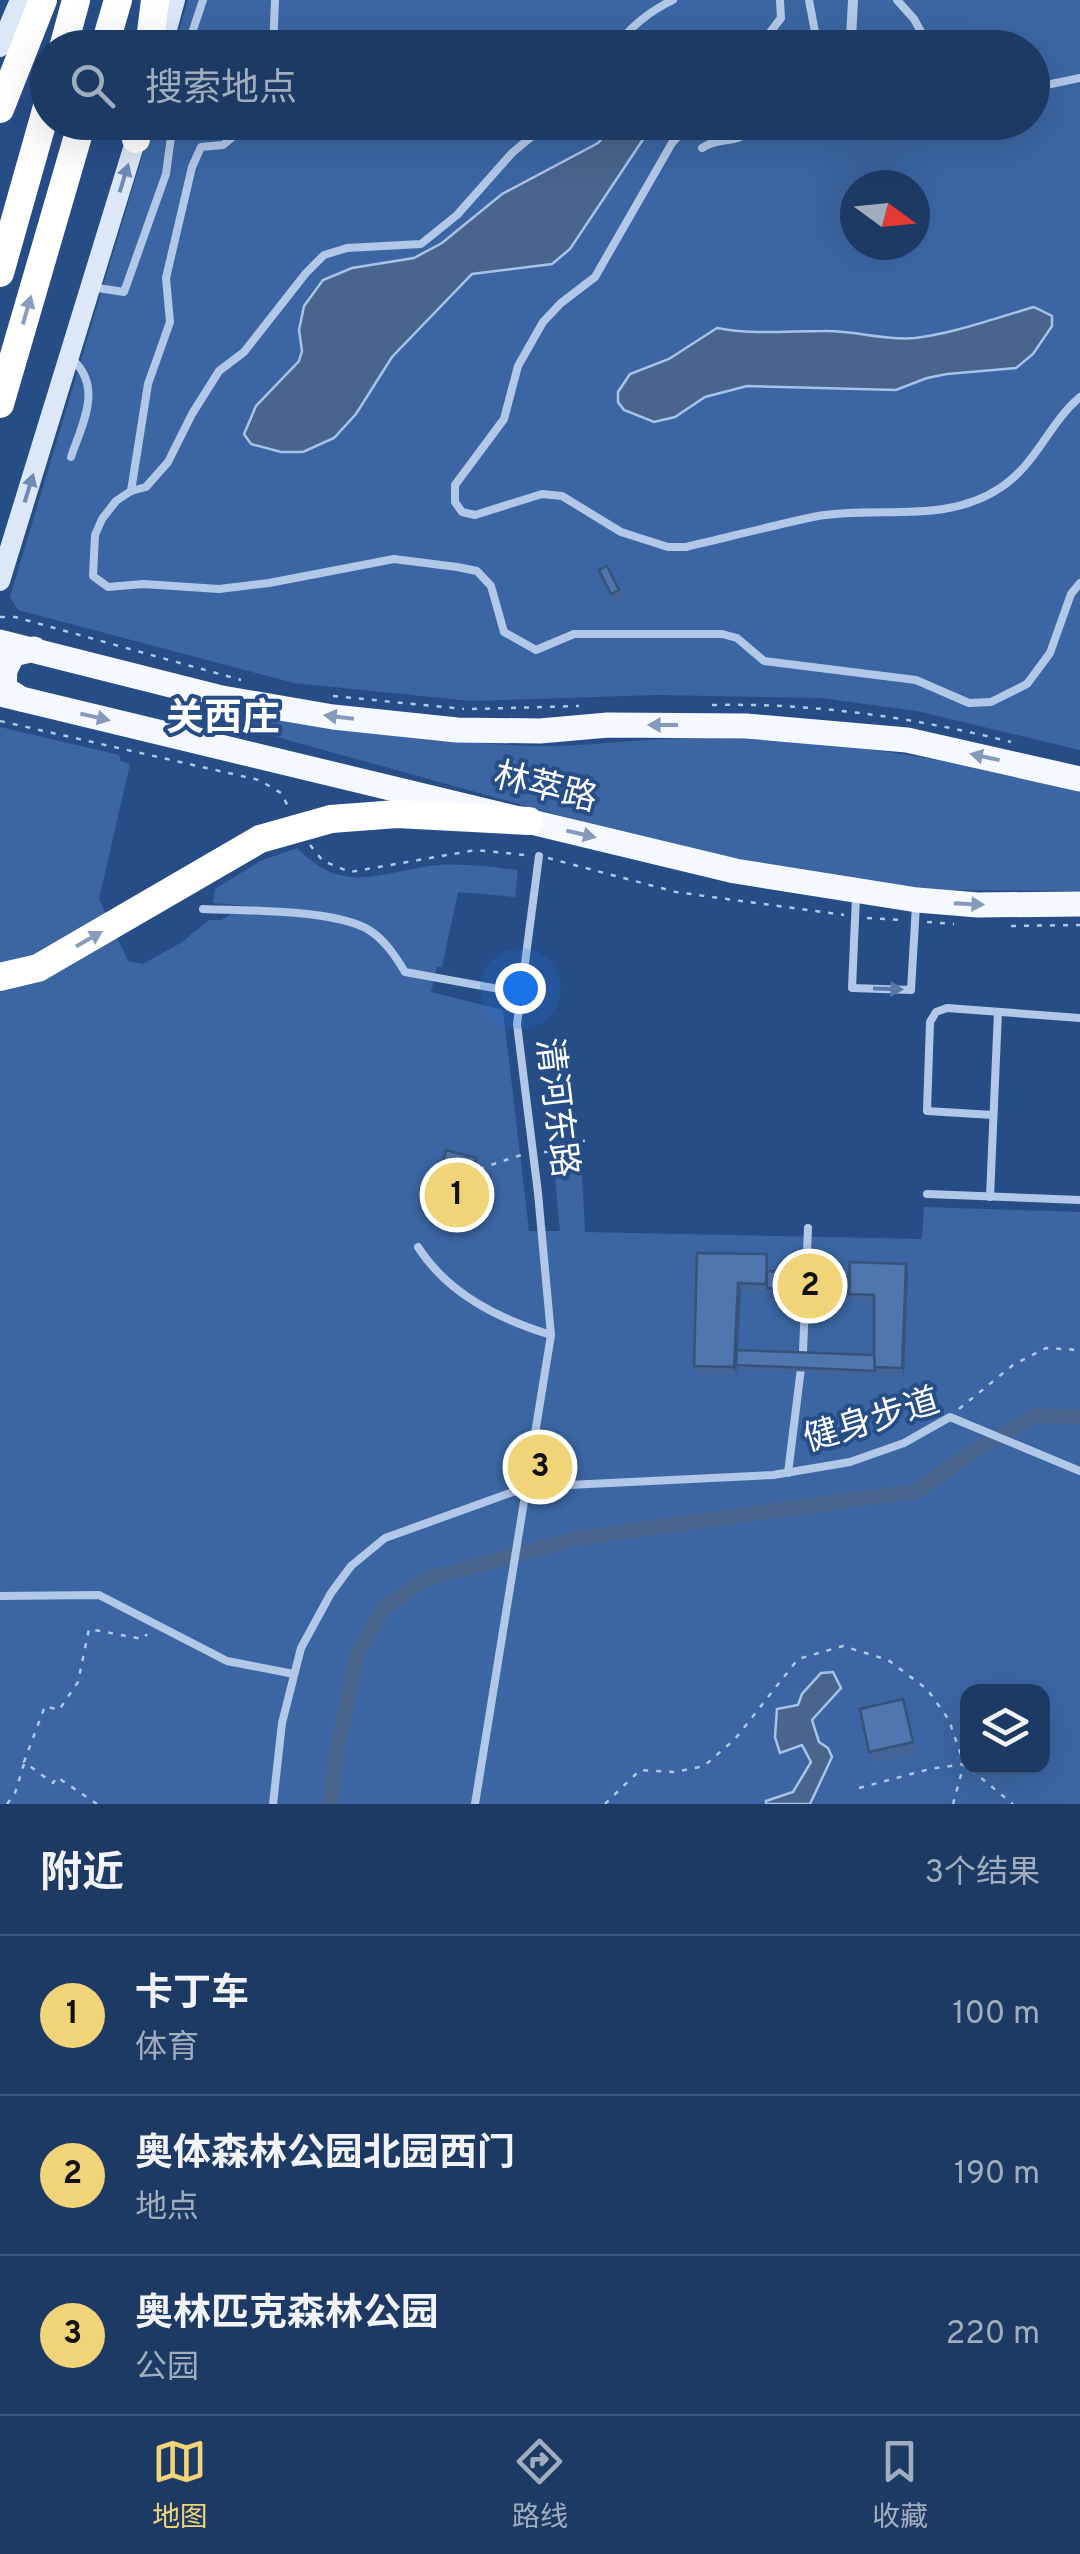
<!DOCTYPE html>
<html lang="zh">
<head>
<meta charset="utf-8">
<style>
	:root { --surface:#1d3a65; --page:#2a456e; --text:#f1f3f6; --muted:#a0adbf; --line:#3b5479; --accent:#f1d378 }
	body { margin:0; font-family:Overpass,"Noto Sans SC",sans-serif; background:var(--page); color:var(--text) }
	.controls { position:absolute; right:30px; bottom:30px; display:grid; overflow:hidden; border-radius:20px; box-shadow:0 10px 40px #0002 }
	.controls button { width:90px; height:90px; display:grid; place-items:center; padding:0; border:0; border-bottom:2px solid var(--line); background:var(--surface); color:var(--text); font:50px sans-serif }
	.compass { position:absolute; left:840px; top:170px; width:90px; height:90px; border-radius:50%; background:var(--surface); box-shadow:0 10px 40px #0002; rotate:105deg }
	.you { position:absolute; left:520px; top:988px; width:35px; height:35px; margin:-25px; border:8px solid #fff; border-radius:50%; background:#1a73e8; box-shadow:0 0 0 15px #1a73e833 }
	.badge { display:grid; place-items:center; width:65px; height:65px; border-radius:50%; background:var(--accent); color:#111; font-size:32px; font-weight:700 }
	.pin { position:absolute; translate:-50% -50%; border:5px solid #fff; box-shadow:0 2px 10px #0006 }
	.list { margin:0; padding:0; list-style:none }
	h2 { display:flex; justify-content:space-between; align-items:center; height:130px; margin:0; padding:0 40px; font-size:42px }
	h2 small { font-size:32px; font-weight:400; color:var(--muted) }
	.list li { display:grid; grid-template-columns:65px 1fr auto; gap:30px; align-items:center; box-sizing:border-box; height:160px; padding:0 40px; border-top:2px solid var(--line) }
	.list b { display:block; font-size:38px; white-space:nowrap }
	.list p { margin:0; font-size:32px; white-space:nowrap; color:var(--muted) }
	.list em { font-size:32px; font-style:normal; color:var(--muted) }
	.icon { flex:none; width:55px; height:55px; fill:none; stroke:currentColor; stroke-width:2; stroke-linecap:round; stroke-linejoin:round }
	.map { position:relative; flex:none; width:1080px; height:1804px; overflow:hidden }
	.search { position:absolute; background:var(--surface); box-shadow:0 10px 40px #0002; left:30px; right:30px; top:30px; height:110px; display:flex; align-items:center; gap:25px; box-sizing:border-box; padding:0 35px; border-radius:55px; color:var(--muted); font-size:38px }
	.sheet { height:610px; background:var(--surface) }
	nav { display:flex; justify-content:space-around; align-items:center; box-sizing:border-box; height:140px; border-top:2px solid var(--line); background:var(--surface); font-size:28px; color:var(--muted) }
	nav a { display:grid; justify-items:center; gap:5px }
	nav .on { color:var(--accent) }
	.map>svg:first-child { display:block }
</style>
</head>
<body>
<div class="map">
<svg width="1080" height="1804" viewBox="0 0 1080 1804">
	<rect width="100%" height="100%" fill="#274d87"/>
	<!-- green -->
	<g fill="#3b66a3" fill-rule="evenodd">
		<path d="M188 0H1080V750L917 711 821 698 657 695 470 701 294 683 18 610 10 597 152 123 1032 122V48L174 47ZM855 185H915V245H855Z"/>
		<path d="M179 710C297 719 414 742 533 746 588 747 644 738 699 738 829 738 955 759 1080 792V891L934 890 785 871 620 832Z"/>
		<path d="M0 727 119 755 121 761 130 764 99 899 128 961 143 964 182 942 209 920H221L246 906 213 903 215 889 260 861 297 848C342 894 374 874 430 866 458 862 489 867 518 870L515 897 458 892 442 967H437L431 992 503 1010 529 1231H560L553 1157 581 1158 585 1232 922 1239 924 1207 1080 1212V1804H0ZM968 1692H1042V1766H968Z"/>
	</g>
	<!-- water -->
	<g fill="#49648d" stroke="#a7c3e9" stroke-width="2.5">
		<path d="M615 123H644V138L570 249 552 264 472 274 392 357 356 414 334 438 303 452H281L251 444 244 434 256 406 299 361 302 351 299 330 304 306 323 280 352 268 414 258 442 243 502 194 598 143Z"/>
		<path d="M1034 307 1052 316V326L1033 354 1016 368 947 374 927 378 896 390 747 386 705 397 675 417 654 422 624 410 618 402V392L630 374 669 359 717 328C753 335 787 331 824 331 854 330 884 341 915 338 956 333 995 318 1034 307Z"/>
		<path d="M833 1672 841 1688 812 1720 819 1742 828 1748 832 1757 810 1804H766V1801L793 1792 811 1762 802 1745 780 1753 775 1737 777 1709 798 1705 802 1694 821 1673Z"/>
	</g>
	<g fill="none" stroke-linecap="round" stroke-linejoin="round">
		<!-- canal -->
		<path stroke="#49648d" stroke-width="15" d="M331 1804 336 1756 358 1652 385 1607 427 1579 579 1538 917 1491 974 1451 1035 1416 1080 1417"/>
		<!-- path -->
		<g stroke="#b2c8e8" stroke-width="2.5" stroke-dasharray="5 8" stroke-linecap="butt">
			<path d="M0 617H15L241 680"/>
			<path d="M333 696 464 709"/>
			<path d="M712 705C814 703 912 717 1011 742"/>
			<path d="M472 709 579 706"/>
			<path d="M0 721 259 780 281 793 289 808"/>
			<path d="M310 845 323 861 350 872 476 850 525 855"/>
			<path d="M548 858 676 892 844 915"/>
			<path d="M867 918 904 920"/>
			<path d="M927 922 954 924"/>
			<path d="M1011 926 1080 925"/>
			<path d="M544 1152H560V1139L585 1141"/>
			<path d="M479 1169 521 1155"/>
			<path d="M959 1409 1013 1365 1046 1348 1080 1350"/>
			<path d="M859 1788 930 1769 964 1764 1013 1804"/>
			<path d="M7 1804 15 1793 24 1764"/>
			<path d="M97 1804 57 1777 53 1783 24 1762 45 1706 59 1710 78 1682 89 1629 143 1639 147 1634"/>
			<path d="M605 1804 640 1770 675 1772 704 1766 735 1739 798 1659 843 1646 888 1660 927 1689 949 1720 964 1764 953 1804"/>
		</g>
		<!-- lane -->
		<g stroke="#b2c8e8" stroke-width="8">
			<path d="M809 0 818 48"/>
			<path d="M897 0 914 19 930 48"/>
			<path d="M187 48 203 0"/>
			<path d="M273 48 275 0"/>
			<path d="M615 48C630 27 650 11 673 0"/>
			<path d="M758 48 781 18 780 0"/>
			<path d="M1032 88 1080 78"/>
			<path d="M549 122 512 153 457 215 421 244 347 248 324 255 306 273 244 352 219 371 192 414 168 462 146 487 131 491 116 501 102 519 95 535 93 576 108 587 143 584 219 589 269 583 394 559 457 567 477 571 491 586 504 632 536 650 574 634H722L737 638 764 661 916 680 969 703 991 702 1027 684 1050 653 1071 594 1080 583"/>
			<path d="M691 122 672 143 595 277 561 303 543 322 518 366 504 419 455 485V502L462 512 475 515 542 494 562 496 621 532 668 547H686C729 537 771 526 813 517 876 505 945 525 1000 488 1036 465 1049 423 1080 397"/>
			<path d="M702 148C727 133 734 150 759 122"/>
			<path d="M91 287 124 292 166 174 173 122"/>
			<path d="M71 457C82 424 103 388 73 360"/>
			<path d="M131 491 148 384 170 322 166 278 192 167 201 147 223 145 251 122"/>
			<path d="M856 897 852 988 911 990 916 905"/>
			<path d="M203 909C246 911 333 909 369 930 385 940 396 957 405 972L521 993"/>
			<path d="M993 1115 927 1111 930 1022 936 1012 947 1008 1080 1018"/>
			<path d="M927 1194 1080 1200"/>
			<path d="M990 1197 998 1012"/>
			<path d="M418 1247C448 1294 499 1319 551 1335"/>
			<path d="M788 1473 803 1352 808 1228"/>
			<path d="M0 1596 99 1595 227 1661 294 1674"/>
			<path d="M273 1804 282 1723 301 1648 331 1593 351 1566 385 1538 527 1487 773 1475 850 1462 904 1443 950 1417 1080 1471"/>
			<path d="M475 1804 551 1335 538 1193 517 1024 539 856"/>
		</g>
		<!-- street -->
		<path stroke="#b2c8e8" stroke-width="10" d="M853 0 851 38 865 48"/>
		<!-- secondary -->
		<g stroke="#dce7f7" stroke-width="20">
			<path d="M0 47 20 0"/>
			<path d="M162 48 175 0"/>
			<path d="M0 581 139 129"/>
		</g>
		<!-- primary -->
		<g stroke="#f5f8fe" stroke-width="25">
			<path d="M0 642 222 698 333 717 457 730 540 731 608 725 746 726 907 740 1080 779"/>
			<path d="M0 694 735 871 917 900 978 905 1080 904"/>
			<path d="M21 699 4 688 5 670 13 654 34 649"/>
		</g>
		<!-- highway -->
		<g stroke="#fff" stroke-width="28">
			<path d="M63 48 76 0"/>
			<path d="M104 48 118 0"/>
			<path d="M149 48 155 0"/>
			<path d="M0 109 43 0"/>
			<path d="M136 139 138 122"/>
			<path d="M0 273 48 103"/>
			<path d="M0 404 82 122"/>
			<path d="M331 819 397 814 529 821"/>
		</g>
		<!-- highway-bridge -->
		<path stroke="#fff" stroke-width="28" d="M0 977 38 968 260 839 331 819"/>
	</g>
	<!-- wall -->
	<g fill="#446596" fill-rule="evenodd">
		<path d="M599 570 619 590 622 597 613 601Z"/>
		<path d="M476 1158 479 1169 464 1229 435 1221 431 1210Z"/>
		<path d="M697 1253 767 1254 769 1261V1272L850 1277 906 1264 908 1272 904 1375 737 1369V1374L697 1373 694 1366ZM741 1290 850 1296 852 1301 874 1302V1355L738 1350Z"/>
		<path d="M907 1710 916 1753 873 1763 869 1752Z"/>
	</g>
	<!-- shaded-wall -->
	<g fill="#37537a">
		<path d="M476 1158 479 1169 464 1229 460 1218Z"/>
		<path d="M906 1264 908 1272 904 1375 902 1368Z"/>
		<path d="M738 1283 741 1290 737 1365H736L737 1374 734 1367Z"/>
		<path d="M903 1699 907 1710 916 1753 913 1742Z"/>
	</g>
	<!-- building -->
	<g fill="#4f76ae" stroke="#37537a" stroke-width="2.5">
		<path d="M607 566 619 590 611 594 599 570Z"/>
		<path d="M446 1150 476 1158 460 1218 431 1210Z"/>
		<path d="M697 1253 767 1254 766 1284 738 1283 734 1367 694 1366Z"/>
		<path d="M850 1262 906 1264 902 1368 874 1367V1295L849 1294Z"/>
		<path d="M767 1271 850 1277 849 1292 767 1288Z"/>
		<path d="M737 1350 874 1355 875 1371 736 1365Z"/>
		<path d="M903 1699 913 1742 869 1752 860 1709Z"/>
	</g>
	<!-- one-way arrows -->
	<defs><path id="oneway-solid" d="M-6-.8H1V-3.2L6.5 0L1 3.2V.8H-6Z" transform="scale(2.5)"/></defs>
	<g fill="#6f8bb4">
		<use href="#oneway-solid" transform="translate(124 178) rotate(-73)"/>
		<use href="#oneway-solid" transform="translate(29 488) rotate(-73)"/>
	</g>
	<g fill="#889dbd">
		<use href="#oneway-solid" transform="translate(27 310) rotate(-74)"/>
		<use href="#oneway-solid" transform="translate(89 939) rotate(-30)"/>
	</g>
	<g fill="#849abd">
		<use href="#oneway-solid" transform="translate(95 717) rotate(13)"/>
		<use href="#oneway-solid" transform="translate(339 717) rotate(-173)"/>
		<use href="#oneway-solid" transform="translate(663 725) rotate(-180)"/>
		<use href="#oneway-solid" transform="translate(985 757) rotate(-168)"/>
		<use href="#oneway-solid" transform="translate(581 834) rotate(13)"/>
		<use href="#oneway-solid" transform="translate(969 904) rotate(3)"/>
	</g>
	<use fill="#5878a9" href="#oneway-solid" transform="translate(888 989) rotate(2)"/>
	<g text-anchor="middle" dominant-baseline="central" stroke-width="8" stroke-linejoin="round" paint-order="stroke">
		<!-- street labels -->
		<g font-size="35" fill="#fff" stroke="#274d87">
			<text transform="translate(545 789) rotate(14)">林萃路</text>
			<text transform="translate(555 1108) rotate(83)">清河东路</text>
			<text transform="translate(872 1422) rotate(-17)">健身步道</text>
		</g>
		<!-- neighbourhood labels -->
		<g font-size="38" font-weight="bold" fill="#fff" stroke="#274d87">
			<text x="223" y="720">关西庄</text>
		</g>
	</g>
</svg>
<div class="controls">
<button><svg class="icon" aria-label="layers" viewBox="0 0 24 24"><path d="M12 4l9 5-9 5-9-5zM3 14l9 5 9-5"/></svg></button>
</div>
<svg class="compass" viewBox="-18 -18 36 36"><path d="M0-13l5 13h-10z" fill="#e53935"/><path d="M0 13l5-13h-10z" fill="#a0adbf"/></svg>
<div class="you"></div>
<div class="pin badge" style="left:457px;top:1195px">1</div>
<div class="pin badge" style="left:810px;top:1286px">2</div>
<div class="pin badge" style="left:540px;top:1467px">3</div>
<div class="search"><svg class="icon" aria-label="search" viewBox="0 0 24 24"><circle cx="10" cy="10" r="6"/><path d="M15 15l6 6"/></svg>搜索地点</div>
</div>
<section class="sheet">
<h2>附近<small>3个结果</small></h2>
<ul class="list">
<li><span class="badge">1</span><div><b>卡丁车</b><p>体育</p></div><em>100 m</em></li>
<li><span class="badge">2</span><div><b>奥体森林公园北园西门</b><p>地点</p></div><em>190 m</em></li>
<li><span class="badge">3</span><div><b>奥林匹克森林公园</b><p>公园</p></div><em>220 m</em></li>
</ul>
</section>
<nav>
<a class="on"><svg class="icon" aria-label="map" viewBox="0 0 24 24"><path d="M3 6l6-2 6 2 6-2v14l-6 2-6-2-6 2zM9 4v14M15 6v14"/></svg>地图</a>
<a><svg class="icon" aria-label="directions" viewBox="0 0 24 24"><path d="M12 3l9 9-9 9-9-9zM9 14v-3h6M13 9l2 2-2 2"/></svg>路线</a>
<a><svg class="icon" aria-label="saved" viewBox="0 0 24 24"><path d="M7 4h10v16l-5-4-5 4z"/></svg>收藏</a>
</nav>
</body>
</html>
